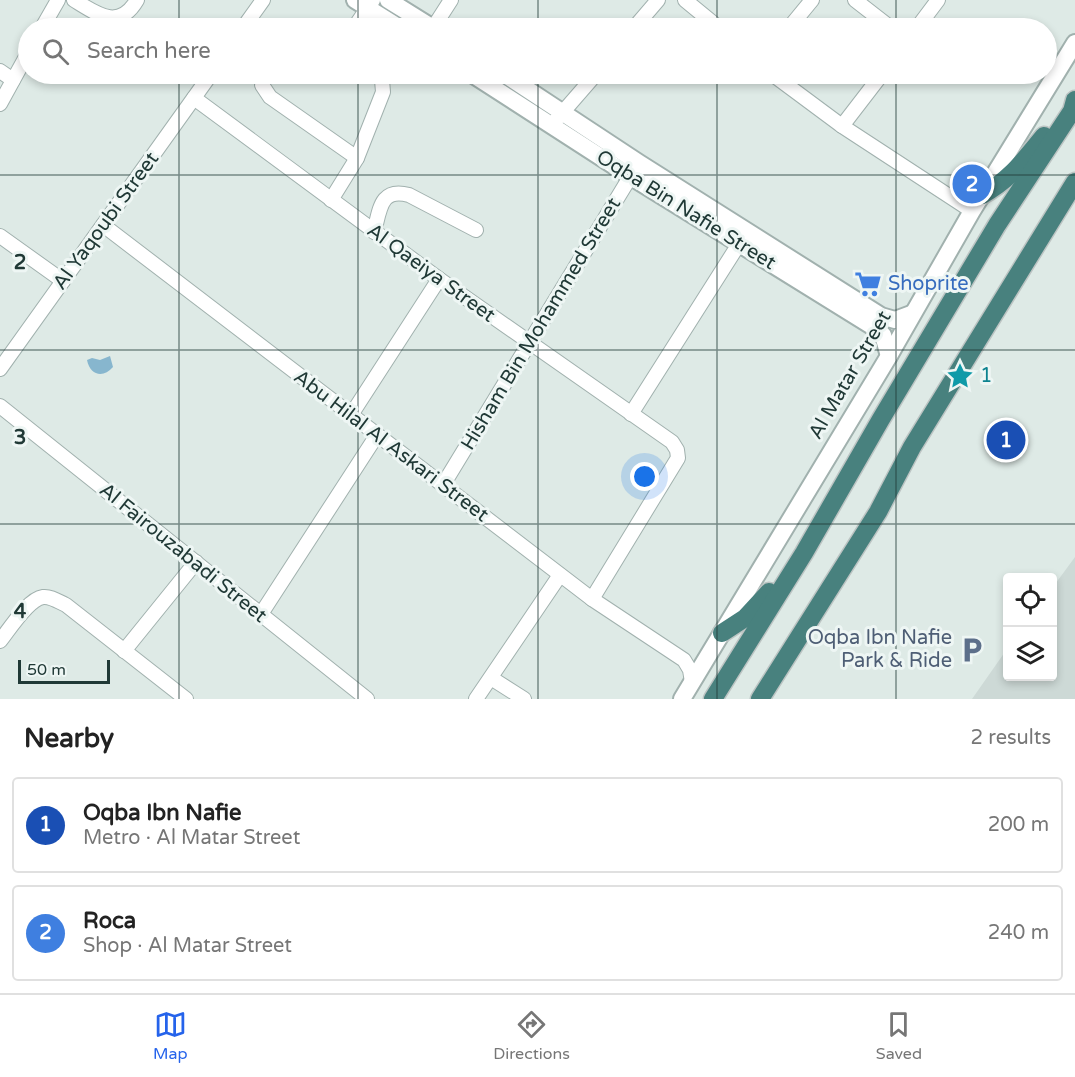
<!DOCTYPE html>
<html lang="en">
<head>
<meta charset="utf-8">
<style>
	:root { --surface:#fff; --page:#f2f2f2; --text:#222; --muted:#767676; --line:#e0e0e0; --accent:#2563eb }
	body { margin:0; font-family:"Varela Round",sans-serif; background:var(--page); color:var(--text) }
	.controls { position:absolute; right:18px; bottom:18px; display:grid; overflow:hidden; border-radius:6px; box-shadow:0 3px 9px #0003 }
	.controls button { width:54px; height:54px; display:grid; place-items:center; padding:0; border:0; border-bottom:2px solid var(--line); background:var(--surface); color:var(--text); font:30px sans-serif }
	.scale { position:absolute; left:18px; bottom:15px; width:92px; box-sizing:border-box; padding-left:6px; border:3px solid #203936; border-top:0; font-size:16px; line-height:21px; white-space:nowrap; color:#203936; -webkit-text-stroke:4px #eef6f4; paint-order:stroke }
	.you { position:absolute; left:645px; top:477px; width:21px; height:21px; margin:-15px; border:4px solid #fff; border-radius:50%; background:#1a73e8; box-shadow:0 0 0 9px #1a73e833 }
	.badge { display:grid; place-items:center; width:39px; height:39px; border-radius:50%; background:var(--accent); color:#fff; font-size:20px; font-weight:700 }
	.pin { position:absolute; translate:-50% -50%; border:3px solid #fff; box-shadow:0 2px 6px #0006 }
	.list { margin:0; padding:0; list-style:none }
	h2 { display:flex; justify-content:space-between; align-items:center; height:78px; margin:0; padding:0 24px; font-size:26px }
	h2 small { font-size:20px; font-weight:400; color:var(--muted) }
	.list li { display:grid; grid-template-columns:39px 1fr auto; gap:18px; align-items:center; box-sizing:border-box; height:96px; margin:0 12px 12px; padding:0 12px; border:2px solid var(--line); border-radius:6px }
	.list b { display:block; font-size:22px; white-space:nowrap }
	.list p { margin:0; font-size:20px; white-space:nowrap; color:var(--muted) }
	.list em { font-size:20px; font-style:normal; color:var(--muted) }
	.icon { flex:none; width:33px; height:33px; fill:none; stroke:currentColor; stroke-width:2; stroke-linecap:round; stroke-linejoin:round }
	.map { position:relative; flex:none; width:1075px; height:699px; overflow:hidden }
	.search { position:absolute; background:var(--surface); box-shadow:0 3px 9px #0003; left:18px; right:18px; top:18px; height:66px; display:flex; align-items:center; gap:15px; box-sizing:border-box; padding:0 21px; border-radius:33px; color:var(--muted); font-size:22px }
	.sheet { height:294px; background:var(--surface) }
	nav { display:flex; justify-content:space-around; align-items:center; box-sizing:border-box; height:84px; border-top:2px solid var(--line); background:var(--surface); font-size:16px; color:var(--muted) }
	nav a { display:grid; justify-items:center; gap:3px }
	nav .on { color:var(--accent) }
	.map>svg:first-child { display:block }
</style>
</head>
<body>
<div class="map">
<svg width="1075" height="699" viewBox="0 0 1075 699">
	<rect width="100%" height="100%" fill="#deeae6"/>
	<!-- built -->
	<path fill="#cdd9d6" d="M1075 557V699H972L1007 649 1008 676H1052L1053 587Z"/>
	<!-- water -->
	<path fill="#87b6ce" d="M110 356 113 367C103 379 90 375 87 360L92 358 100 360Z"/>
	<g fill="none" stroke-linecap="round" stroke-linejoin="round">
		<defs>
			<g id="minor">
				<path d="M74 0C97 14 119 31 137 0"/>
				<path d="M685 0 719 28"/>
				<path d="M855 0 891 28"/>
				<path d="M42 28 58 0"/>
				<path d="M243 28 263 0"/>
				<path d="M354 28 373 0"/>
				<path d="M433 28 451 0"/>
				<path d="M634 28 658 0"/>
				<path d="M789 28 812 0"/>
				<path d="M917 28 938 0"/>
				<path d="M0 71 13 80"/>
				<path d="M265 74 262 85 270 97 357 158"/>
				<path d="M772 74 842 126 972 211"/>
				<path d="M194 98 439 279 672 442 677 450 678 458 592 599"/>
				<path d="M0 104 28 53"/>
				<path d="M556 120 596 74"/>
				<path d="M842 126 882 74"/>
				<path d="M331 200 357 158 383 92 382 80 377 74"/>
				<path d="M103 225 592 599 684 660 690 670 692 682"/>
				<path d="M374 232C380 210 380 187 409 195L476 230"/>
				<path d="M0 236 63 281"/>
				<path d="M0 369 211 74"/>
				<path d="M0 406 367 699"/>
				<path d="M631 414 744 236"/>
				<path d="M351 415 439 279"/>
				<path d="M443 485 635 169"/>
				<path d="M261 614 377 435"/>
				<path d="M0 641C9 630 28 599 43 597 51 596 59 602 66 605L186 699"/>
				<path d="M124 651 196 562"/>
				<path d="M491 678 524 699"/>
				<path d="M476 699 560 575"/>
			</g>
			<g id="tertiary">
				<path d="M355 0 400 28"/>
				<path d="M388 0 433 28"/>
				<path d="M472 74 630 176 875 328 883 335 889 356"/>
				<path d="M504 74 639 163 881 316 895 320 911 314"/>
				<path d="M682 699 889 356 972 211 1075 43"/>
			</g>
			<g id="trunk">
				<path d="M982 195C1010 180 1024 160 1044 136"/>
				<path d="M722 633 745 618 769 592"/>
				<path d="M713 699 804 553 881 419 997 225 1072 111 1075 100"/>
				<path d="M760 699 878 512 912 447 1075 182"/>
			</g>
		</defs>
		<!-- minor casing -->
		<use href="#minor" stroke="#a1b1ae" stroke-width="16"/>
		<!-- tertiary casing -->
		<use href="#tertiary" stroke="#a1b1ae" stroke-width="20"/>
		<!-- trunk casing -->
		<use href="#trunk" stroke="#bcc4c3" stroke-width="21"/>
		<!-- minor -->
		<use href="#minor" stroke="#fff" stroke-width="14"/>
		<!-- tertiary -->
		<use href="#tertiary" stroke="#fff" stroke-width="16"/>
		<!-- trunk -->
		<use href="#trunk" stroke="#48817e" stroke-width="18"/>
	</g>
	<!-- grid -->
	<path fill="none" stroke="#203936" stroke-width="1.5" stroke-opacity="0.55" d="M179 0V28M358 0V28M538 0V28M717 0V28M896 0V28M179 74V699M358 74V699M538 74V699M717 74V699M896 74V699M0 175H1075M0 350H1075M0 524H1075"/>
	<!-- icons -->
	<defs>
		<symbol id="supermarket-bare" viewBox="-9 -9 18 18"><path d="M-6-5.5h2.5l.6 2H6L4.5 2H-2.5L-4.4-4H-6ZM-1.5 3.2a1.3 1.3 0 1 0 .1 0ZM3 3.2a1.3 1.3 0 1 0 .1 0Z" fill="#3f7fe0" stroke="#eef6f4" stroke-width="2.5" paint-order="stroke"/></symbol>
		<symbol id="sight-bare" viewBox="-9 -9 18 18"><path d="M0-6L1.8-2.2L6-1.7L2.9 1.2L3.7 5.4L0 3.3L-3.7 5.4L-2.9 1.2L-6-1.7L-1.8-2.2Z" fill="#0f9aa8" stroke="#eef6f4" stroke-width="2.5" paint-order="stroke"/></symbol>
		<symbol id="parking-bare" viewBox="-9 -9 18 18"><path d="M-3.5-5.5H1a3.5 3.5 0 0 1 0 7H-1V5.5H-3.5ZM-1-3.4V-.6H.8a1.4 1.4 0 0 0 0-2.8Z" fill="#5c6f8a" stroke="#eef6f4" stroke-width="2.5" paint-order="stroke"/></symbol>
	</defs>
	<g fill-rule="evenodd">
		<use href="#supermarket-bare" x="849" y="265" width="38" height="38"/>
		<use href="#sight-bare" x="941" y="357" width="38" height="38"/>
		<use href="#parking-bare" x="953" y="631" width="38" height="38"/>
	</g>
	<g text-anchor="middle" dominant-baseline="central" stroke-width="6" stroke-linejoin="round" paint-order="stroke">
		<!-- street labels -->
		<g font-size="20" fill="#203936" stroke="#eef6f4">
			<text transform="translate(686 210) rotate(32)">Oqba Bin Nafie Street</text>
			<text transform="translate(106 221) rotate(-54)">Al Yaqoubi Street</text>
			<text transform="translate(431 273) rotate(36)">Al Qaeiya Street</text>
			<text transform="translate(541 324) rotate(-59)">Hisham Bin Mohammed Street</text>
			<text transform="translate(850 375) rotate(-60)">Al Matar Street</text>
			<text transform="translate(391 446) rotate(37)">Abu Hilal Al Askari Street</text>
			<text transform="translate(183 553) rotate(39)">Al Fairouzabadi Street</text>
		</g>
		<!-- shop labels -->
		<g font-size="20" fill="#366cbe" stroke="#eef6f4" text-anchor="start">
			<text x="888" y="284">Shoprite</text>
		</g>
		<!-- culture labels -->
		<g font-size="20" fill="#0d838f" stroke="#eef6f4" text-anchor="start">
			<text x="980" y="376">1</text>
		</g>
		<!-- service labels -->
		<g font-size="20" fill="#4e5e75" stroke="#eef6f4" text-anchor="end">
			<text x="952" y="638">Oqba Ibn Nafie<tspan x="952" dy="23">Park &amp; Ride</tspan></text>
		</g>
	</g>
	<g font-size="20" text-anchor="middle" font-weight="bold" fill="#203936" stroke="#eef6f4" stroke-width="6" stroke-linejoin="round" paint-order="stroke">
		<text x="20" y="269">2</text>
		<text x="20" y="444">3</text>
		<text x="20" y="618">4</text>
	</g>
</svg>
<div class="controls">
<button><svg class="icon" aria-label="locate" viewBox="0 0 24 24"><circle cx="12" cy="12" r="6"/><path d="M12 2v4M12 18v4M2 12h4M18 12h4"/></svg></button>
<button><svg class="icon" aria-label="layers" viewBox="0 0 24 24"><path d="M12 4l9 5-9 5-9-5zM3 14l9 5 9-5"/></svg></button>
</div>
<div class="scale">50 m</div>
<div class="you"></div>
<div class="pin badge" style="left:1006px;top:440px;background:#1a4fb4">1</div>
<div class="pin badge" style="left:972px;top:184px;background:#3f7fe0">2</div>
<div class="search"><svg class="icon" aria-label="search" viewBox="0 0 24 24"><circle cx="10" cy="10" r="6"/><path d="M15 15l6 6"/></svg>Search here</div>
</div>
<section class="sheet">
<h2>Nearby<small>2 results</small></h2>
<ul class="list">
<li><span class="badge" style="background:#1a4fb4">1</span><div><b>Oqba Ibn Nafie</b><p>Metro · Al Matar Street</p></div><em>200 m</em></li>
<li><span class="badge" style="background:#3f7fe0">2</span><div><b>Roca</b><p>Shop · Al Matar Street</p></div><em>240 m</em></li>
</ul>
</section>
<nav>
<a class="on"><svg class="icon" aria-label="map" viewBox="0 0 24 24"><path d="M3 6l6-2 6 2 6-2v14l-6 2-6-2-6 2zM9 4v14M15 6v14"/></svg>Map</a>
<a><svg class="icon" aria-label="directions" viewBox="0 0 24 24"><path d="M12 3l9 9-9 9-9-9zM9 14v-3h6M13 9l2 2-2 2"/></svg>Directions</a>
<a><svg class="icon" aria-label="saved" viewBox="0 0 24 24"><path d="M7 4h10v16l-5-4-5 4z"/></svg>Saved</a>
</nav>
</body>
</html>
